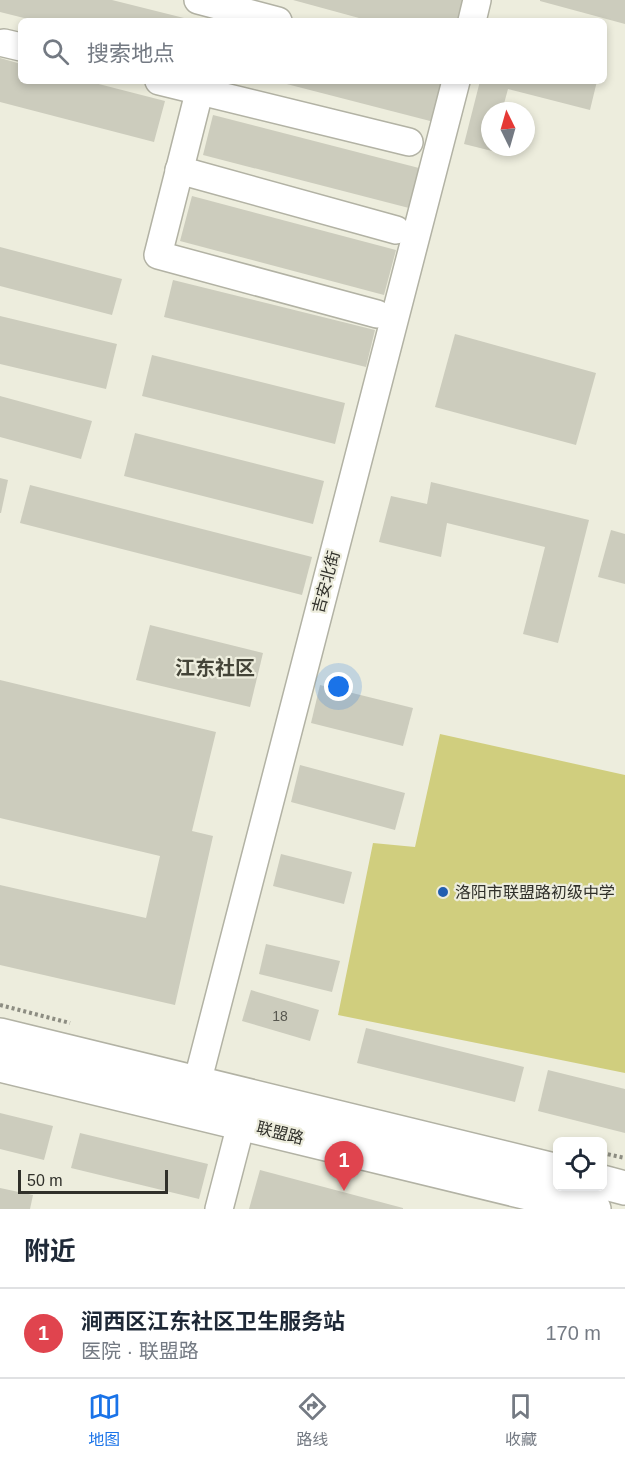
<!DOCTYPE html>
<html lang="zh">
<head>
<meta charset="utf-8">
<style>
	:root { --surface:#fff; --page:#f2f2f3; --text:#1f2937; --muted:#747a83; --line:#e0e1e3; --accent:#1a73e8 }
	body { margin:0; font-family:Arial,"Noto Sans SC",sans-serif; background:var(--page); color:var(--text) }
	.controls { position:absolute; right:18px; bottom:18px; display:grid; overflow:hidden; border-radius:9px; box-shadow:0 3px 9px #0003 }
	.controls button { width:54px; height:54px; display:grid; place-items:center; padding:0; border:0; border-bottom:2px solid var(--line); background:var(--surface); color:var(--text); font:30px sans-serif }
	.compass { position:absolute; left:481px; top:102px; width:54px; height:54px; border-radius:50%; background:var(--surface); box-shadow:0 3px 9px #0003; rotate:355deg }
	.scale { position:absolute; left:18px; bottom:15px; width:150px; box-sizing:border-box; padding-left:6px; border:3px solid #30302a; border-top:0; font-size:16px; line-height:21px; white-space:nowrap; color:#30302a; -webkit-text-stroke:4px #ededdd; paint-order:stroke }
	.you { position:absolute; left:339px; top:687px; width:21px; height:21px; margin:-15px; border:4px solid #fff; border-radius:50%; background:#1a73e8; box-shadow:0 0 0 9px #1a73e833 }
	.badge { display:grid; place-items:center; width:39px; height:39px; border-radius:50%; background:var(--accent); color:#fff; font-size:20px; font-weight:700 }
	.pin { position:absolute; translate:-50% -50px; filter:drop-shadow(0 2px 3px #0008) }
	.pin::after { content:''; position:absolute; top:32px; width:21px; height:18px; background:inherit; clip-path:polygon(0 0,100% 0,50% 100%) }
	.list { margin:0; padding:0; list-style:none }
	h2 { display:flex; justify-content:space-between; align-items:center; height:78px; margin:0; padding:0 24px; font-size:26px }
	h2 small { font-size:20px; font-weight:400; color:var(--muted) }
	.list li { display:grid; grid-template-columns:39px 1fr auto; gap:18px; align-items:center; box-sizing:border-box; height:90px; padding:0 24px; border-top:2px solid var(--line) }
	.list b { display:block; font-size:22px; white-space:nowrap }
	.list p { margin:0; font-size:20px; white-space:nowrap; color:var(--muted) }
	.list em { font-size:20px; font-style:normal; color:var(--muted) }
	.icon { flex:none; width:33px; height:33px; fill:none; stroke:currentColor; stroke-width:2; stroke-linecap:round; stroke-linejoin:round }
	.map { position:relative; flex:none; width:625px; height:1209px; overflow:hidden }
	.search { position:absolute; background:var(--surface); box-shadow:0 3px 9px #0003; left:18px; right:18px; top:18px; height:66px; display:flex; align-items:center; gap:15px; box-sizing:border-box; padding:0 21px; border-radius:9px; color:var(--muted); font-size:22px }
	.sheet { height:168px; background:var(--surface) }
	nav { display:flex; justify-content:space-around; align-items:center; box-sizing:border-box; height:84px; border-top:2px solid var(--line); background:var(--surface); font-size:16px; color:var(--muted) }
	nav a { display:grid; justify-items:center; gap:3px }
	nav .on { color:var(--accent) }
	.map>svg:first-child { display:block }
</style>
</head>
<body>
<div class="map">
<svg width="625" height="1209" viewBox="0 0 625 1209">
	<rect width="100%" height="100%" fill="#ededdd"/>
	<!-- green -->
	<path fill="#d0ce7e" d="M440 734 625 775V1073L338 1015 373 843 415 847Z"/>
	<!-- building -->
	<g fill="#ccccbd">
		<path d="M0 0H112L192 20 36 21 0 12Z"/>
		<path d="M293 0H463L457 21H370Z"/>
		<path d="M540 0H625V24L540 1Z"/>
		<path d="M0 58 21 64V81H87L165 101 154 142 0 102Z"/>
		<path d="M275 81H428L444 85 434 122Z"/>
		<path d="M480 81H597L590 110 508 89 502 111H490V147H493L492 151 464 144Z"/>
		<path d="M213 115 419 168 409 208 203 155Z"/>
		<path d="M192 196 396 250 384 295 180 241Z"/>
		<path d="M0 247 122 279 112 315 0 286Z"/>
		<path d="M173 280 375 330 366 367 164 317Z"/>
		<path d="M0 316 117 344 106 389 0 364Z"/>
		<path d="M455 334 596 373 576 445 435 407Z"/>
		<path d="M152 355 345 403 335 444 142 396Z"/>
		<path d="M0 396 92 421 81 459 0 437Z"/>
		<path d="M135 433 324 481 313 524 124 476Z"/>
		<path d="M0 478 8 480 1 513H0Z"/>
		<path d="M431 482 589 520 558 643 523 634 545 547 447 523 441 557 379 542 391 496 427 504Z"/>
		<path d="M30 485 312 557 302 595 20 523Z"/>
		<path d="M611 530 625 534V584L598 577Z"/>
		<path d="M150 625 263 653 250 707 136 680Z"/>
		<path d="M0 680 216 732 192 831 213 836 175 1005 0 965V885L146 918 160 856 0 818Z"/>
		<path d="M320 685 413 708 403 746 311 723Z"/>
		<path d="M300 765 405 793 395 830 291 802Z"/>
		<path d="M281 854 352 872 344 904 273 886Z"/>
		<path d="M266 944 340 961 332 992 259 974Z"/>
		<path d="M251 990 319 1010 310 1041 242 1021Z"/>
		<path d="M366 1028 524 1067 515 1102 357 1063Z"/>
		<path d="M548 1070 625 1089V1133L538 1111Z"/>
		<path d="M0 1113 53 1126 44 1160 0 1149Z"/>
		<path d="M80 1133 208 1164 199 1199 71 1168Z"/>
		<path d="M260 1170 403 1208V1209H249Z"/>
		<path d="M0 1188 33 1195 30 1209H0Z"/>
	</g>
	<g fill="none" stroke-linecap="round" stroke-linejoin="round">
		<defs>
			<g id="minor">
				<path d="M198 0 278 21"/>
				<path d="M472 21 477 0"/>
				<path d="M4 43 21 47"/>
				<path d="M159 81 409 142"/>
				<path d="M202 81 158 255 377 314"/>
				<path d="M179 170 396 230"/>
				<path d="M197 1083 456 81"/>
				<path d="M219 1209 238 1136 239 1123"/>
			</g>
			<g id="major">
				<path d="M0 1035 558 1171"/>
				<path d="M0 1065 594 1209"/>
				<path d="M602 1182 625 1188"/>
			</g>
		</defs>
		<!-- minor casing -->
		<use href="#minor" stroke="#b2b2a4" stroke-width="30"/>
		<!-- major casing -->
		<use href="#major" stroke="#b2b2a4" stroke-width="36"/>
		<!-- path -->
		<g stroke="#8d8d82" stroke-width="4" stroke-dasharray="3 3" stroke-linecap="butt">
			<path d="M0 1005 70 1023"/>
			<path d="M602 1153 625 1158"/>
		</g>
		<!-- minor -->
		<use href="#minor" stroke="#fff" stroke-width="27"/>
		<!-- major -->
		<use href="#major" stroke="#fff" stroke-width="33"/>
	</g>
	<!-- markers -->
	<circle fill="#215eb0" stroke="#ededdd" stroke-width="2" cx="443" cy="892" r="6"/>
	<g text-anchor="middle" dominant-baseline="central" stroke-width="4.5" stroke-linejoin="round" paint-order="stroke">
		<!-- number labels -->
		<g font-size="14" fill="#57574f">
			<text x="280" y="1016">18</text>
		</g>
		<!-- street labels -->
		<g font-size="16" fill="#30302a" stroke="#ededdd">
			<text transform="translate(326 582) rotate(-75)">吉安北街</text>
			<text transform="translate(280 1133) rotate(14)">联盟路</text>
		</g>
		<!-- poi labels -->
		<g font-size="16" fill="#30302a" stroke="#ededdd" text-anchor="start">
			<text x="455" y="892">洛阳市联盟路初级中学</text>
		</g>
		<!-- quarter labels -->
		<g font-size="20" font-weight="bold" fill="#444438" stroke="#ededdd">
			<text x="215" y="668">江东社区</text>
		</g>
	</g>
</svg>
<div class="controls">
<button><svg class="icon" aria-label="locate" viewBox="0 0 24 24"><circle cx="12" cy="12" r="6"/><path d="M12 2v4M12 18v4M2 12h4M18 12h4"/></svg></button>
</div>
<svg class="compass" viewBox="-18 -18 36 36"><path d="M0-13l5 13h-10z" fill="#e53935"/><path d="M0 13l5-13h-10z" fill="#747a83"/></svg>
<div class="scale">50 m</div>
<div class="you"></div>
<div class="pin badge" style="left:344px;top:1191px;background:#e0444e">1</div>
<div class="search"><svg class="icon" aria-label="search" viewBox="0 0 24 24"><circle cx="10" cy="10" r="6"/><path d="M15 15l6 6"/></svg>搜索地点</div>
</div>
<section class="sheet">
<h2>附近<small></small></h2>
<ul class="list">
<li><span class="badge" style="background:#e0444e">1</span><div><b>涧西区江东社区卫生服务站</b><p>医院 · 联盟路</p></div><em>170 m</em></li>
</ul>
</section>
<nav>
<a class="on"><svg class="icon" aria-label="map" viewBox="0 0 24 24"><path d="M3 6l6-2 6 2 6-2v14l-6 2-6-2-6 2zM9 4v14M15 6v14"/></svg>地图</a>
<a><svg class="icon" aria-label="directions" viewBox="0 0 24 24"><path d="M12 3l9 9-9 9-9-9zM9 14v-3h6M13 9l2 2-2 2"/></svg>路线</a>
<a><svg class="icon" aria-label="saved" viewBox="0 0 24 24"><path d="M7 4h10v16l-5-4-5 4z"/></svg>收藏</a>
</nav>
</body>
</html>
